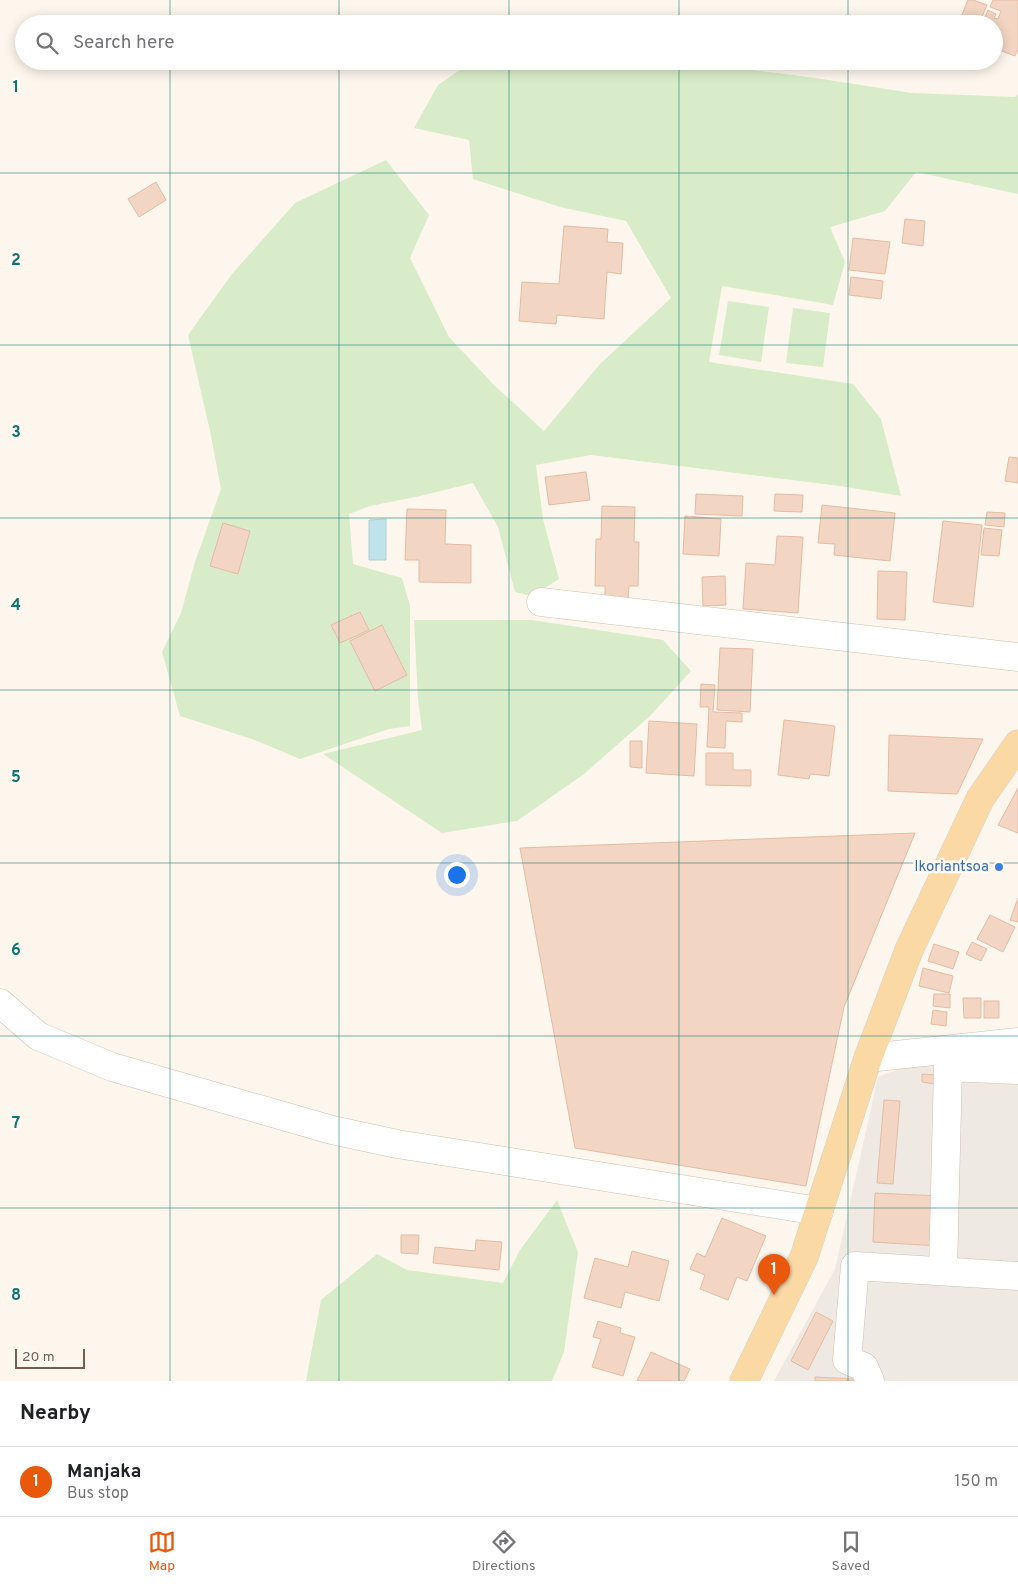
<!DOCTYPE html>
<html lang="en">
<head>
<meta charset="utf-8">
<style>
	:root { --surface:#fff; --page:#f6f6f6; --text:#202124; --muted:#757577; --line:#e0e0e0; --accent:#ea580c }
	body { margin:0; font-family:Overpass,sans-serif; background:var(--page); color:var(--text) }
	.scale { position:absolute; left:15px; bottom:12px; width:70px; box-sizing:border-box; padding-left:5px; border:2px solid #7a5c4d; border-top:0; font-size:14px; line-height:18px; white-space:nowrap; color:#7a5c4d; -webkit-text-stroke:4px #fffaf3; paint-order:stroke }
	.you { position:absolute; left:456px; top:874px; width:18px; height:18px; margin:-12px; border:4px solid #fff; border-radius:50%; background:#1a73e8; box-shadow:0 0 0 8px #1a73e833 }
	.badge { display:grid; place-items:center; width:32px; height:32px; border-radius:50%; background:var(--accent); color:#fff; font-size:16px; font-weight:700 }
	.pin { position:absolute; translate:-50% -41px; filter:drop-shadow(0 1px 2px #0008) }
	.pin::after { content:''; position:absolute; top:26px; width:18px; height:15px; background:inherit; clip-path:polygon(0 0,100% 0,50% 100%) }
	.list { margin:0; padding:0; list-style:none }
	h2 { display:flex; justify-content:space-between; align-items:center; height:65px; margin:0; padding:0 20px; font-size:21px }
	h2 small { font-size:16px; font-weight:400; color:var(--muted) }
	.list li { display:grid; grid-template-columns:32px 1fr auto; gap:15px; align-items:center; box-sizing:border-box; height:70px; padding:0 20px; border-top:1px solid var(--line) }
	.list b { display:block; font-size:19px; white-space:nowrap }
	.list p { margin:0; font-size:16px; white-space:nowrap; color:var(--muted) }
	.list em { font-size:16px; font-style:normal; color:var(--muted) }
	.icon { flex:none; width:28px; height:28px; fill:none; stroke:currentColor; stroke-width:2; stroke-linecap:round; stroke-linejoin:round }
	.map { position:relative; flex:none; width:1018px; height:1381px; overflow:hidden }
	.search { position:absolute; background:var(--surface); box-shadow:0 2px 12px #0003; left:15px; right:15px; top:15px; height:55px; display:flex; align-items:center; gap:12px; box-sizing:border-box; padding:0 18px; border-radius:28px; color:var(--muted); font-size:19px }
	.sheet { height:135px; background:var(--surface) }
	nav { display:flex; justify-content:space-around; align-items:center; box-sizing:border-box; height:70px; border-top:1px solid var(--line); background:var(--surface); font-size:14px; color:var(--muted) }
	nav a { display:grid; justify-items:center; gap:2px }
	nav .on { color:var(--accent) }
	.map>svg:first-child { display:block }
</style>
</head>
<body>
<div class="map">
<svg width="1018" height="1381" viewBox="0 0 1018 1381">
	<rect width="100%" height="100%" fill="#fdf6ec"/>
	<!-- industrial -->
	<path fill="#efe9e4" d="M1018 1046V1381H774L835 1269 878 1077 911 1064Z"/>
	<!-- green -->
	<g fill="#d8ecc9">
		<path d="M473 61H680L809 77 912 93 1015 97 1018 94V194L916 172 885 211 830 227 845 262 833 305 722 286 709 362 853 384 881 419 901 496 840 486 591 455 536 465 543 519 559 579 532 596 515 592 498 527 473 483 420 496 370 506 349 514 353 564 402 578 410 606V726L389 729 300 759 252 739 180 716 162 652 181 613 195 562 221 489 210 431 188 335 232 274 295 203 386 160 429 215 410 258 449 337 493 384 544 431 600 364 671 298 626 221 560 207 473 179 469 140 414 128 438 85Z"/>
		<path d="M728 301 769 307 761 362 719 355Z"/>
		<path d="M793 308 830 313 823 367 786 363Z"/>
		<path d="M414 620H532L663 640 691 671 651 715 584 774 517 821 442 833 323 754 422 730 418 699Z"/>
		<path d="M557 1200 578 1252 564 1352 552 1381H306L321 1300 377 1254 407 1270 503 1283 520 1250Z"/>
	</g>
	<!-- water -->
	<path fill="#bfe3e8" stroke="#a5d3da" d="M386 519V560H369V520Z"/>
	<!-- building -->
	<g fill="#f3d5c3" stroke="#e6bba3">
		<path d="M968 0H973L987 5 979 24H958Z"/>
		<path d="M993 0H1018V49L1015 56 994 48V24H982L988 10 996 14 994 18 998 19 1001 11 990 7Z"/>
		<path d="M156 182 166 200 139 217 128 199Z"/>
		<path d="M905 219 925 221 923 246 902 243Z"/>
		<path d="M564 226 608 229 607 242 623 243 621 274 607 272 604 319 557 315 556 324 519 321 522 282 559 284Z"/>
		<path d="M853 238 890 242 885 274 849 270Z"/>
		<path d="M851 277 883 281 881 299 849 295Z"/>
		<path d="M1009 457 1018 458V483L1005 481Z"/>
		<path d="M586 472 590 500 549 505 545 477Z"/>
		<path d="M696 494 743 496 742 516 695 514Z"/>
		<path d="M775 494 803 495 802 512 774 511Z"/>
		<path d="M822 505 895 513 890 561 834 555 835 544 818 543Z"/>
		<path d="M602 506 635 507 634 542H639L638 586H629L628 599 605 598V586H595L596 539H601Z"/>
		<path d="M407 509 446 510 445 544 471 545V583L419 582V560H405Z"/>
		<path d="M987 512 1005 513 1004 527 985 525Z"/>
		<path d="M685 516 721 519 719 556 683 554Z"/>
		<path d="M943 521 982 525 973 607 933 602Z"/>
		<path d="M223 523 250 531 238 574 210 566Z"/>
		<path d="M984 528 1002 530 999 556 981 555Z"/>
		<path d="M777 536 803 537 798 613 743 609 746 563 775 565Z"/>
		<path d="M878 571 907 572 905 620 877 619Z"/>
		<path d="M725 576 726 605 703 606 702 577Z"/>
		<path d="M360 612 369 630 340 643 331 625Z"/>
		<path d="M382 625 407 675 375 691 350 641Z"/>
		<path d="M720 648 753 649 750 712 717 710Z"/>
		<path d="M701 684 715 685 713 712 742 713V722L726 721 725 748 707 747 709 707H700Z"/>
		<path d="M784 720 835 726 829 776 810 774 809 779 778 775Z"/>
		<path d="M649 721 697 724 694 776 646 773Z"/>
		<path d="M889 735 983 739 957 794 888 791Z"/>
		<path d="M630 741H642V768L630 767Z"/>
		<path d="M706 753H733V770H751V786L706 785Z"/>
		<path d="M1018 788V833L998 825Z"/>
		<path d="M915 833 844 1007 806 1186 575 1148 520 848Z"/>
		<path d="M1018 898V922L1010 920Z"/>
		<path d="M990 915 1015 927 1003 952 977 939Z"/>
		<path d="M972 942 987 949 981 961 966 954Z"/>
		<path d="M934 944 959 952 953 969 928 961Z"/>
		<path d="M923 968 953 976 949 993 919 986Z"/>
		<path d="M934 994H950V1008L933 1006Z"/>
		<path d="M963 998H981V1018H964Z"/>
		<rect x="984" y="1001" width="15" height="17"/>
		<path d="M933 1010 947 1012 946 1026 931 1024Z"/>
		<path d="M922 1074 936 1075 935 1084 922 1082Z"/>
		<path d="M884 1100 900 1101 893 1184 877 1183Z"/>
		<path d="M875 1193 940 1196 938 1246 873 1242Z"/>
		<path d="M722 1218 766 1236 747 1281 737 1277 728 1300 700 1289 705 1275 690 1269 697 1253 705 1257Z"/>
		<path d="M401 1235H419L418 1254 401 1253Z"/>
		<path d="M476 1240 502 1242 499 1270 433 1263 435 1247 475 1251Z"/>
		<path d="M632 1251 669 1261 659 1301 625 1292 621 1308 584 1298 595 1258 628 1267Z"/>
		<path d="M816 1312 833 1321 808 1370 791 1361Z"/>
		<path d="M598 1321 621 1328 620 1333 635 1337 623 1376 592 1367 601 1339 593 1337Z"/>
		<path d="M651 1352 690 1369 684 1381H637Z"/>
		<path d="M815 1377 853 1379V1381H815Z"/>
	</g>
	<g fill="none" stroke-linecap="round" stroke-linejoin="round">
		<defs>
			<g id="minor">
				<path d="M541 602 1018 657"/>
				<path d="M0 1003 38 1036 112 1067 332 1130 397 1144 819 1211"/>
				<path d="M868 1058 1018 1042"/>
				<path d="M943 1271 948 1067 1018 1070"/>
				<path d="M870 1381 864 1367 847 1360 855 1266 1018 1276"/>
			</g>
			<path id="major" d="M744 1381 804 1257 868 1058 909 950 980 799 1018 744"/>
		</defs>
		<!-- minor casing -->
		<use href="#minor" stroke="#d1beb0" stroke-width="29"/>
		<!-- major casing -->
		<use href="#major" stroke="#dad1cd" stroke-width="29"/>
		<!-- minor -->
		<use href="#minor" stroke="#fff" stroke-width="28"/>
		<!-- major -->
		<use href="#major" stroke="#fbd9a5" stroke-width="28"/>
	</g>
	<!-- grid -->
	<path fill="none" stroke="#0f766e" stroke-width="1" stroke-opacity="0.55" d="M170 0V24M339 0V24M509 0V24M679 0V24M848 0V24M170 61V1381M339 61V1381M509 61V1381M679 61V1381M848 61V1381M0 173H1018M0 345H1018M0 518H1018M0 690H1018M0 863H1018M0 1036H1018M0 1208H1018"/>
	<!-- markers -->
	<circle fill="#3f7fe0" stroke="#fffaf3" stroke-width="2" cx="999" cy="867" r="5"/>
	<g text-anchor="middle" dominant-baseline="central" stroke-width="5" stroke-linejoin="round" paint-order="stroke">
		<!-- shop labels -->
		<g font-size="15" fill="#366cbe" stroke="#fffaf3" text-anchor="end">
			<text x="989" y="867">Ikoriantsoa</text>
		</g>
	</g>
	<g font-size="16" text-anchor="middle" font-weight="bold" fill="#0f766e" stroke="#fffaf3" stroke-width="5" stroke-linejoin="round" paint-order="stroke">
		<text x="16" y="92">1</text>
		<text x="16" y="265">2</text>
		<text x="16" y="437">3</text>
		<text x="16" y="610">4</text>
		<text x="16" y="782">5</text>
		<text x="16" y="955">6</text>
		<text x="16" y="1128">7</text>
		<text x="16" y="1300">8</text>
	</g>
</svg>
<div class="scale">20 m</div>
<div class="you"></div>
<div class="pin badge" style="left:774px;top:1295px">1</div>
<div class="search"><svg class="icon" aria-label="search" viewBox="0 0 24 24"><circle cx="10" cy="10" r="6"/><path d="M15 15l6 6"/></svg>Search here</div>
</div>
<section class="sheet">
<h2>Nearby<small></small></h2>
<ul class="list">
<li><span class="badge">1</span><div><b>Manjaka</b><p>Bus stop</p></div><em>150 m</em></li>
</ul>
</section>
<nav>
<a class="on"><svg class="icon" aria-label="map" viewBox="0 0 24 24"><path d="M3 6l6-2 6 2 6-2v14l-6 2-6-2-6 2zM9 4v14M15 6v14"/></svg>Map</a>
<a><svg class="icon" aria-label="directions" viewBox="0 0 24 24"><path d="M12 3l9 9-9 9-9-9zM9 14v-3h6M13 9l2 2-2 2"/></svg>Directions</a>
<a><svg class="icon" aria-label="saved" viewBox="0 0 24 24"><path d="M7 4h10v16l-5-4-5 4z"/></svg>Saved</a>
</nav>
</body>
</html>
